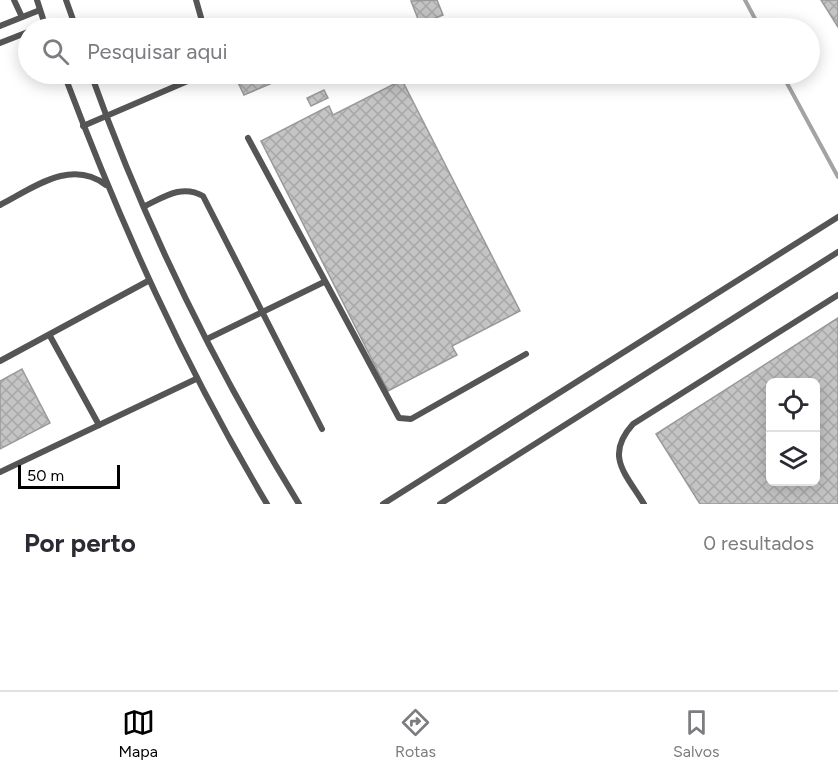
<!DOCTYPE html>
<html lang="pt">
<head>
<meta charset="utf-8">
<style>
	:root { --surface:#fff; --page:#f2f2f3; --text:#2b2b33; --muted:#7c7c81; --line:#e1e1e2; --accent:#000 }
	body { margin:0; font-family:Figtree,sans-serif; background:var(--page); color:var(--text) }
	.controls { position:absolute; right:18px; bottom:18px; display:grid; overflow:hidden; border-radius:9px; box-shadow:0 3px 15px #0003 }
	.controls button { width:54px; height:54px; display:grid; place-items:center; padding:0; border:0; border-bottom:2px solid var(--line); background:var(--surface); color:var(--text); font:30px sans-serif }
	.scale { position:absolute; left:18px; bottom:15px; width:102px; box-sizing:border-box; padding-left:6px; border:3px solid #000; border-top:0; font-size:16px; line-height:21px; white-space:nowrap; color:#000; -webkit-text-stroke:4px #fff; paint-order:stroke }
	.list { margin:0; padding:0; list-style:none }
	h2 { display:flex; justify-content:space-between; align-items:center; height:78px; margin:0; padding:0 24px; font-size:26px }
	h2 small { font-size:20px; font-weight:400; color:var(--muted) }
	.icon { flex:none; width:33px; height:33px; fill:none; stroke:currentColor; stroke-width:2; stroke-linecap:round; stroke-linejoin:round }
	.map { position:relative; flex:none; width:838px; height:504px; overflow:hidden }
	.search { position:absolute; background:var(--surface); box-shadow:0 3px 15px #0003; left:18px; right:18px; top:18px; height:66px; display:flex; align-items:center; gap:15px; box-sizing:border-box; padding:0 21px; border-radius:33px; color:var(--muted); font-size:22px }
	.sheet { height:186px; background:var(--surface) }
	nav { display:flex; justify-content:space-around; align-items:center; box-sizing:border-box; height:84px; border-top:2px solid var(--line); background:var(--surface); font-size:16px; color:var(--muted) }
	nav a { display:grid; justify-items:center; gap:3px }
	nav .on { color:var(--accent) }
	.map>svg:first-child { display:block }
</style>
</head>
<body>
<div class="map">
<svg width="838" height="504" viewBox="0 0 838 504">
	<defs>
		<pattern id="building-cross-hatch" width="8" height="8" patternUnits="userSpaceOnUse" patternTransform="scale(1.5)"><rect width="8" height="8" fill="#c4c4c4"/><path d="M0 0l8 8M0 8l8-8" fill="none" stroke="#a7a7a7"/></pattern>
	</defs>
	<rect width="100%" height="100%" fill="#fff"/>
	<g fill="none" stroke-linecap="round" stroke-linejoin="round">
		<!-- stream -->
		<g stroke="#a3a3a3" stroke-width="4">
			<path d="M745 0 760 28"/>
			<path d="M782 74 838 177"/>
		</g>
	</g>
	<!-- building -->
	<g fill="url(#building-cross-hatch)" stroke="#999" stroke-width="1.5" fill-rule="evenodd">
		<path d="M437 0 443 15 420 24 411 1Z"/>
		<path d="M821 0H838V27Z"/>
		<path d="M234 74H290L291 75 244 95Z"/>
		<path d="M402 80 520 311 452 346 457 355 388 391 261 141 329 106 333 115Z"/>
		<path d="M324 90 328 98 311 106 307 98Z"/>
		<path d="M838 318V504H700L656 434ZM770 382H816V482H770Z"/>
		<path d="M22 369 50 423 0 449V381Z"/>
	</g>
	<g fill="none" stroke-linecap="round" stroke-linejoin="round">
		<!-- lane -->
		<g stroke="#555" stroke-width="6">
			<path d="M14 0 22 17"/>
			<path d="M37 0 46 28"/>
			<path d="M66 0 76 28"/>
			<path d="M196 0 204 28"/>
			<path d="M0 26 40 10"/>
			<path d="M0 43 28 32"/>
			<path d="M64 74C121 225 184 365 267 504"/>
			<path d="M91 74C144 223 216 369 299 504"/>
			<path d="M94 80 110 74"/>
			<path d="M83 126 204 74"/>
			<path d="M248 138 399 418 411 419 526 354"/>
			<path d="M0 205C33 188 71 158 106 185"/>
			<path d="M145 206C164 197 182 184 203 196L322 429"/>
			<path d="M50 336 99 425"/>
			<path d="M207 339 324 282"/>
			<path d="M0 361 148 281"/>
			<path d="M0 472 196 379"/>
			<path d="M383 504 838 217"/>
			<path d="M440 504 838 252"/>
			<path d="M644 504C626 474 604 456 633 424L838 295"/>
		</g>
	</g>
</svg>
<div class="controls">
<button><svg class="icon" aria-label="locate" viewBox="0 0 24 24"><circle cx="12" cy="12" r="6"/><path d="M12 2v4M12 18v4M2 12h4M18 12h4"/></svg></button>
<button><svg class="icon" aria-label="layers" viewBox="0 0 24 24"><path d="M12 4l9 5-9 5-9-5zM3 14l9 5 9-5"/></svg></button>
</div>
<div class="scale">50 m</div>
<div class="search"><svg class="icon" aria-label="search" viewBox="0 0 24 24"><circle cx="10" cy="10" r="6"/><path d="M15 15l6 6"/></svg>Pesquisar aqui</div>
</div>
<section class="sheet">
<h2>Por perto<small>0 resultados</small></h2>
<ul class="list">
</ul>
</section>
<nav>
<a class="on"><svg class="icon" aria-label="map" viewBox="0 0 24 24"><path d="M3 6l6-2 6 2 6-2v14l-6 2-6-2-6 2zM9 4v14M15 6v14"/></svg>Mapa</a>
<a><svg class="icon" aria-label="directions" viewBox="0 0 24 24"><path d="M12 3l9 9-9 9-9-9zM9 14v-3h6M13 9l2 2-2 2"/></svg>Rotas</a>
<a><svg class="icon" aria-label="saved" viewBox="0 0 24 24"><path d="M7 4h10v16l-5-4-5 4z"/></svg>Salvos</a>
</nav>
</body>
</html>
